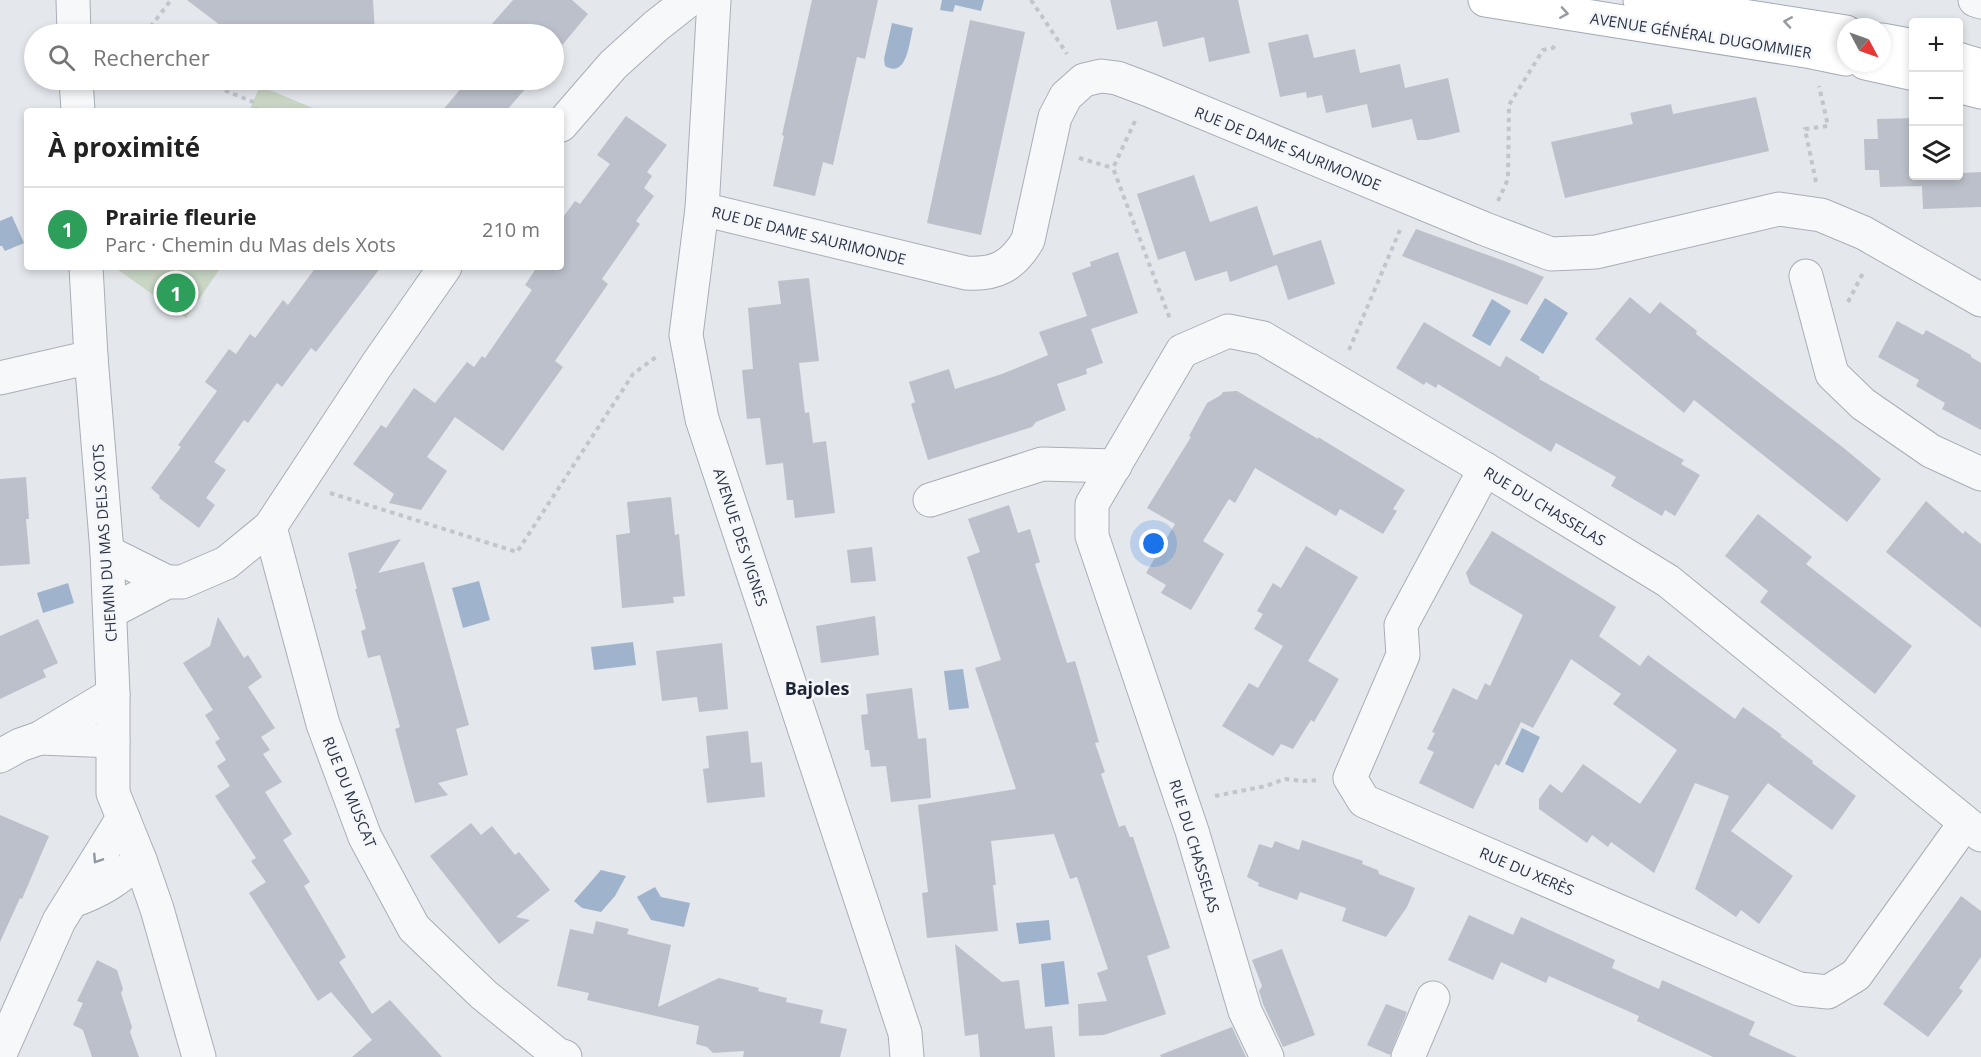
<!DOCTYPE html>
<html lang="fr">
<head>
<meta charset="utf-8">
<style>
	:root { --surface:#fff; --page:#f6f6f6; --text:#222; --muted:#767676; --line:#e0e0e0; --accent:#d93025 }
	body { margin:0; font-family:"Open Sans",sans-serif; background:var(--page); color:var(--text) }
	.controls { position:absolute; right:18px; top:18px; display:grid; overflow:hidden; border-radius:6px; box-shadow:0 3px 9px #0003 }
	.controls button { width:54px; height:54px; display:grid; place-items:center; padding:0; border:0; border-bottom:2px solid var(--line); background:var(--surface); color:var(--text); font:30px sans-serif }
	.compass { position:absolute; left:1837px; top:18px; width:54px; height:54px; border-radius:50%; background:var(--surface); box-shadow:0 3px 9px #0003; rotate:131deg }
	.you { position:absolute; left:1154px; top:544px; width:21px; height:21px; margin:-15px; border:4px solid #fff; border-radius:50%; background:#1a73e8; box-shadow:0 0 0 9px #1a73e833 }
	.badge { display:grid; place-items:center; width:39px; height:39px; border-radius:50%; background:var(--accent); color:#fff; font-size:20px; font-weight:700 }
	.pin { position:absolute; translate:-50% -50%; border:3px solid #fff; box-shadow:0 2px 6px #0006 }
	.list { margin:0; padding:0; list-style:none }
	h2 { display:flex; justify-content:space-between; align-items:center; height:78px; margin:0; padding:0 24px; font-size:26px }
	h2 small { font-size:20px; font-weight:400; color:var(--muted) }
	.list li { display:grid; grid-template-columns:39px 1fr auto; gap:18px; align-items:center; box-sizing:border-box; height:84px; padding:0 24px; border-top:2px solid var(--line) }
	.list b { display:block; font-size:22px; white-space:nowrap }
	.list p { margin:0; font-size:20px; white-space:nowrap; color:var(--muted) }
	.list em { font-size:20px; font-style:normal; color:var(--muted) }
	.icon { flex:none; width:33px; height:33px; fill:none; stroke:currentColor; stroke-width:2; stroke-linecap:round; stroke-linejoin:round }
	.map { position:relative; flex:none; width:1981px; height:1057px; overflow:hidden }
	.search { position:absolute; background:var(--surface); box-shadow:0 3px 9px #0003; left:24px; top:24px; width:540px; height:66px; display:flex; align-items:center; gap:15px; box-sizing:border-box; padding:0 21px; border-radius:33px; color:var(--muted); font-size:22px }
	.panel { position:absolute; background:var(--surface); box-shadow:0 3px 9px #0003; left:24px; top:108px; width:540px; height:162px; border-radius:6px }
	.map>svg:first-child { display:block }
</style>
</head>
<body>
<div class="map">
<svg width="1981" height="1057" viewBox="0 0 1981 1057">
	<rect width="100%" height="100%" fill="#e4e7ec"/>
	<!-- green -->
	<g fill="#c9d6c5">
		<path d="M260 86 320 111H321H249Z"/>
		<path d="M114 267H221L186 318Z"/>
	</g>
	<!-- water -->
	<g fill="#9fb4cc">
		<path d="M942 0H984L981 11 955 5 953 12 940 10Z"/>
		<path d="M892 23 913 28C909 43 907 79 885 66L884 59Z"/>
		<path d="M12 216 24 243 5 251 2 246H0V221Z"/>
		<path d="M1545 298 1568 313 1543 354 1520 340Z"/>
		<path d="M1492 299 1511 311 1490 346 1472 336Z"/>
		<path d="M479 581 490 620 463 628 452 588Z"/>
		<path d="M68 583 74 603 43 613 37 593Z"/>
		<path d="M633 642 636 665 594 670 591 647Z"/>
		<path d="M963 669 969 708 949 710 944 671Z"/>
		<path d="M1522 728 1540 737 1523 773 1505 764Z"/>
		<path d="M601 870 626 876 615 896 601 912 582 908 574 901Z"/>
		<path d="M655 887 661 897 690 903 684 927 651 920 637 897Z"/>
		<path d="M1049 920 1051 940 1019 944 1016 923Z"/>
		<path d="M1064 961 1069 1004 1045 1007 1041 964Z"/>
	</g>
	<!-- building -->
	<g fill="#bbc0ca">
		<path d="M187 0H373L375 34H330V27L280 30V26L225 29Z"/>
		<path d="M513 0H572L588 14 554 55V34H483Z"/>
		<path d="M812 0H878L865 59 857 57 833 165 823 162 815 196 773 186 784 136 782 135Z"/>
		<path d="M1110 0H1238L1250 53 1209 62 1204 37 1163 47 1157 21 1117 30Z"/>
		<path d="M970 20 1025 32 981 235 927 223Z"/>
		<path d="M1308 34 1314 58 1355 49 1360 73 1400 64 1405 88 1448 78 1460 132 1428 140H1417L1412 119 1372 128 1367 104 1326 113 1322 95 1307 98 1306 92 1280 97 1268 43Z"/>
		<path d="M468 80H533L506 111H442Z"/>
		<path d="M1756 97 1769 151 1565 198 1551 142 1633 124 1630 113 1671 104 1673 114Z"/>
		<path d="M626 116 667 145 647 172 652 176 644 188 654 196 636 221 640 224 602 279 608 284 555 361 563 367 503 451 455 417 427 457 447 471 421 510 389 503 394 494 353 464 381 425 386 428 414 388 435 403 467 362 474 367 482 356 485 358 532 290 525 285 537 267H561V220L575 201 580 204 610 164 597 155Z"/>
		<path d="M1914 118V176H1959V152H1962V173L1981 172V207L1923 209 1922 186 1880 187 1879 170H1865L1864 139H1878L1877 119Z"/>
		<path d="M1194 175 1210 222 1257 206 1274 257V255L1321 240 1335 284 1288 300 1277 265 1230 282 1227 271 1195 281 1185 251 1158 260 1137 194Z"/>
		<path d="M1416 229 1515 265 1544 277 1527 305 1402 256Z"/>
		<path d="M1118 252 1138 313 1091 329 1103 363 1086 369 1087 374 1057 384 1066 410 1036 422 1032 427 928 460 911 404 915 402 909 382 949 369 955 389 1002 374 1048 355 1039 332 1087 316 1072 273 1091 266 1090 262Z"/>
		<path d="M316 267H381L316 352 311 348 282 387 277 383 248 423 244 420 214 462 226 470 206 498 215 505 199 528 159 498 160 496 151 488 181 447 178 445 217 391 205 382 229 349 236 354 250 334 255 338 283 300 288 305Z"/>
		<path d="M809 278 819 361 799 363 805 413 809 412 813 443 826 441 835 513 795 518 793 500H787L783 463 766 465 760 418 747 419 742 370 753 369 748 308 781 304 778 281Z"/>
		<path d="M1630 297 1650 314 1660 302 1697 331 1696 334 1845 449 1881 479 1847 522 1694 400 1684 413 1595 339Z"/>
		<path d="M1897 321 1923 335 1926 330 1971 355V357L1981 363V430L1942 409 1945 403 1916 386 1919 380 1878 357Z"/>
		<path d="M1424 322 1500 367 1506 356 1540 377 1539 379 1684 460 1681 464 1700 475 1675 516 1665 510 1662 516 1611 486 1616 477 1556 443 1551 452 1438 384 1436 388 1426 382 1424 385 1396 368Z"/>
		<path d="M1237 391 1318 439V437L1405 490 1393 509 1397 511 1383 534 1340 509 1336 516 1255 468 1235 503 1229 499 1203 541 1224 554 1191 610 1161 593 1166 585 1146 573 1175 524 1147 508 1191 437 1189 436 1207 403 1221 395 1223 392Z"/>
		<path d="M26 477 29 519H26L30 564 0 566V479Z"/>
		<path d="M671 497 675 535 679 534 685 596 673 597 674 603 622 608 616 535 630 533 627 502Z"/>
		<path d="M1926 501 1963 534 1965 531 1981 544V628L1886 552Z"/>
		<path d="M1009 505 1018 533 1030 529 1040 562 1035 564 1067 663 1075 661 1099 742 1095 743 1105 772 1101 774 1119 827 1125 825 1130 837H1133L1170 948 1147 956 1166 1014 1104 1035 1079 1036 1078 1004 1107 1001 1097 973 1108 969 1077 877 1070 879 1054 834 991 841 996 885H993L998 931 927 938 922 893 928 892 918 805 1016 789 975 668 1001 660 967 557 980 552 968 519Z"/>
		<path d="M1758 514 1812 557 1806 564 1912 646 1875 694 1760 602 1768 591 1725 556Z"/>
		<path d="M1492 531 1616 607 1599 636 1640 666 1648 655 1735 719 1743 707 1782 735 1780 736 1813 761 1812 763 1856 796 1832 830 1768 783 1731 831 1793 876 1759 924 1741 910 1736 917 1695 889 1729 796 1695 783 1654 873 1611 842 1608 847 1592 835 1587 843 1539 809V799L1550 784 1562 793 1583 764 1640 804 1677 750 1613 704 1621 694 1571 659 1533 728 1521 722 1499 766 1495 764 1473 809 1419 783 1434 752 1427 749 1435 733 1432 732 1453 688 1477 700 1485 683 1490 686 1523 615 1470 584 1466 573Z"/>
		<path d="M401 539 378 573 424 562 469 725 456 729 468 775 438 783 448 795 415 803 395 729 400 727 380 655 368 658 361 631 366 629 355 589H357L348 553Z"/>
		<path d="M1306 546 1358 577 1308 661 1339 679 1314 722 1311 720 1293 749 1281 744 1273 756 1222 726 1249 683 1258 688 1283 646 1254 629 1263 614 1257 611 1273 583 1281 588Z"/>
		<path d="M872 547 876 581 851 583 847 550Z"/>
		<path d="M875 616 879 655 821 663 816 626Z"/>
		<path d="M218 617 244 658 248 655 262 677 248 687 275 728 261 737 270 750 263 754 282 782 265 792 292 834 283 840 310 882 304 886 346 957 339 962 372 1014 390 1000 442 1057H352L372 1040 331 992 318 1001 249 893 266 882 251 861 256 858 215 796 230 786 217 766 226 760 215 742 220 739 205 715 213 710 183 663 210 646Z"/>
		<path d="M38 619 58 663 43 670 46 677 0 699V636Z"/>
		<path d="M722 643 728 709 699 712 697 697 662 701 656 651Z"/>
		<path d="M912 688 918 739 926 738 931 798 891 802 886 766 871 767 869 750H865L861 715 868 714 866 694Z"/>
		<path d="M748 731 751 763 762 762 765 797 707 803 703 769 709 768 706 736Z"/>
		<path d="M0 815 49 836 22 899 20 898 0 942Z"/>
		<path d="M471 823 481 835 492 826 515 855 519 852 550 890 516 917 530 920 499 944 430 856Z"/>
		<path d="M1302 840 1363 861 1362 864 1378 870 1379 874 1415 888 1407 907 1386 937 1342 921 1346 908 1300 892 1297 900 1258 886 1259 883 1247 877 1259 844 1272 848 1275 841 1299 850Z"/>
		<path d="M1961 896 1981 911V957L1959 988 1963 991 1928 1037 1883 1004Z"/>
		<path d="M1469 915 1513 935 1521 917 1615 960 1612 968 1659 989 1662 980 1755 1022 1749 1035 1797 1057H1713L1637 1021 1639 1016 1549 976 1546 983 1501 962 1493 980 1448 960Z"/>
		<path d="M596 921 629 929 627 934 671 945 658 1007 719 978 759 988 758 991 787 998 786 1002 823 1010 820 1023 847 1029 840 1057H743L744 1051 713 1053 707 1047 696 1044 699 1026 587 1000 589 993 557 986 570 929 593 934Z"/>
		<path d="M955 944 1002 982 1019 980 1025 1029 1052 1026 1055 1057H980L978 1034 965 1036Z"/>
		<path d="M1282 949 1315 1035 1283 1047 1263 1004 1259 991 1262 986 1252 960Z"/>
		<path d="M97 960 117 970 123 989 121 993 132 1027 130 1032 139 1057H92L83 1030 73 1025 83 1003 77 1001Z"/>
		<path d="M1386 1004 1407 1012 1390 1055 1367 1045Z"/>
		<path d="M1232 1027 1246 1057H1161L1160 1055Z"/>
	</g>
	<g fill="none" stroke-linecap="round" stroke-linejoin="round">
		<defs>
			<g id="minor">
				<path d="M73 0 74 34"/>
				<path d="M714 0 702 209 686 335 702 419 905 1033 907 1057"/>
				<path d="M1975 0 1981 2"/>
				<path d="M76 80 78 111"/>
				<path d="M561 125 613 65 656 26 689 0"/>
				<path d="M702 209 966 273C996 275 1013 266 1028 240L1055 117 1066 96 1084 80 1101 76 1117 78 1149 90 1485 229 1551 254 1596 252 1779 209 1821 215 1864 233 1981 300"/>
				<path d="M86 267 91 357 107 552 113 694V793L140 860 157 909 199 1057"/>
				<path d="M1806 276 1832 374 1863 404 1931 451 1981 474"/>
				<path d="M0 378 91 357"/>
				<path d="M1485 469 1401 625 1403 655 1350 778 1364 801 1799 989 1828 992 1856 975 1965 823"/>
				<path d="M930 500 1042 464 1115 466"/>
				<path d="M270 527 323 724 365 837 414 928 484 995 557 1054 565 1057"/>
				<path d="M107 552 167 582"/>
				<path d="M110 612 167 582H182L226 563 270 527 376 366 445 267"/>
				<path d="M40 738 113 741"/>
				<path d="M0 756 20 745 40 738 113 694"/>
				<path d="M72 901C101 891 117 880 140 860"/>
				<path d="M0 1054 59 921 123 818"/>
				<path d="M1267 1057 1245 1011 1192 831 1092 536V504L1182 351 1228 331 1263 338 1485 469 1668 581 1981 835"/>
				<path d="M1408 1057 1433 998"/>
			</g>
			<g id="major">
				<path d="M1485 0 1812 52 1846 59"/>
				<path d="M1640 0 1846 32"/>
				<path d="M1882 40 1914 46"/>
				<path d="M1958 59 1981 66"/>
				<path d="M1865 63 1914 74"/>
				<path d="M1958 86 1981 92"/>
			</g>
		</defs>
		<!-- minor casing -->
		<use href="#minor" stroke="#a9aeb7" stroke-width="35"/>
		<!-- major casing -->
		<use href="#major" stroke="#a3abb8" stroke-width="35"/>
		<!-- path -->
		<g stroke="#c2c5cb" stroke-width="4" stroke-dasharray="4.5 4.5" stroke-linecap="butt">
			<path d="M1031 0 1067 54"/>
			<path d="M145 34 171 0"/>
			<path d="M200 80 253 102 257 111"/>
			<path d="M1135 121 1113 168 1170 319"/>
			<path d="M1079 158 1113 168"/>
			<path d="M1816 182 1805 129 1828 126 1819 86"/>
			<path d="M1498 201 1508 179 1509 105 1543 50 1553 48 1555 45"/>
			<path d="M1848 302 1864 271"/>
			<path d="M1349 350 1400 230"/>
			<path d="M330 493 517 552 633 374 656 357"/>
			<path d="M1215 796 1266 786 1285 779 1302 781 1319 780"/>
		</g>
		<!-- minor -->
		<use href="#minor" stroke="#f7f8fa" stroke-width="33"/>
		<!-- major -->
		<use href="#major" stroke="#fff" stroke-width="33"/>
	</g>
	<!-- one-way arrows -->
	<defs><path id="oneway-chevron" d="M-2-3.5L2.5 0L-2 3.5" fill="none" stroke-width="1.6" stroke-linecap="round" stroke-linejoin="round" transform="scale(1.5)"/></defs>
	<g stroke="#959aa2">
		<use href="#oneway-chevron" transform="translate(1564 13) rotate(9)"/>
		<use href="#oneway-chevron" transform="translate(1788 22) rotate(-171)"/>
	</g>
	<use stroke="#9196a0" href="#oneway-chevron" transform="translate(97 859) rotate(123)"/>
	<g text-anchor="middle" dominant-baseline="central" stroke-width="5" stroke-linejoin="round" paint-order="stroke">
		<!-- street labels -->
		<g font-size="15" fill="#2b3445" stroke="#f4f6f9">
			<text transform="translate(1701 35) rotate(9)">AVENUE GÉNÉRAL DUGOMMIER</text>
			<text transform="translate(1288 148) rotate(22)">RUE DE DAME SAURIMONDE</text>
			<text transform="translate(809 235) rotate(14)">RUE DE DAME SAURIMONDE</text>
			<text transform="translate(1545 506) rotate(31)">RUE DU CHASSELAS</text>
			<text transform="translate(741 537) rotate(72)">AVENUE DES VIGNES</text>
			<text transform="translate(104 543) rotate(-94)">CHEMIN DU MAS DELS XOTS</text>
			<text transform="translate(350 792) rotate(68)">RUE DU MUSCAT</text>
			<text transform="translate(1195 846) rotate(73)">RUE DU CHASSELAS</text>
			<text transform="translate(1527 871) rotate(23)">RUE DU XERÈS</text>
		</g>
		<!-- quarter labels -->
		<g font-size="18" font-weight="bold" fill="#1d2536" stroke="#f4f6f9">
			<text x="817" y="688">Bajoles</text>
		</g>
	</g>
</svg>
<div class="controls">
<button>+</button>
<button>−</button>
<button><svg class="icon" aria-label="layers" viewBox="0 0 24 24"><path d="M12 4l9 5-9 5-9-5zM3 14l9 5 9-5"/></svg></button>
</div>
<svg class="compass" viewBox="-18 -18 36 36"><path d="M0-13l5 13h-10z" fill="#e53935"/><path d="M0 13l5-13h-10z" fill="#767676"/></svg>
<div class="you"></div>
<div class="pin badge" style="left:176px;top:293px;background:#2e9e5b">1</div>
<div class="search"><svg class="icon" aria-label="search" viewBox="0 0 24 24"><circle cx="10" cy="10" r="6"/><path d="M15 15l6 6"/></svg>Rechercher</div>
<section class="panel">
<h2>À proximité<small></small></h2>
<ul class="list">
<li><span class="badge" style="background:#2e9e5b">1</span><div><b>Prairie fleurie</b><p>Parc · Chemin du Mas dels Xots</p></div><em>210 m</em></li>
</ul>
</section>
</div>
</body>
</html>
